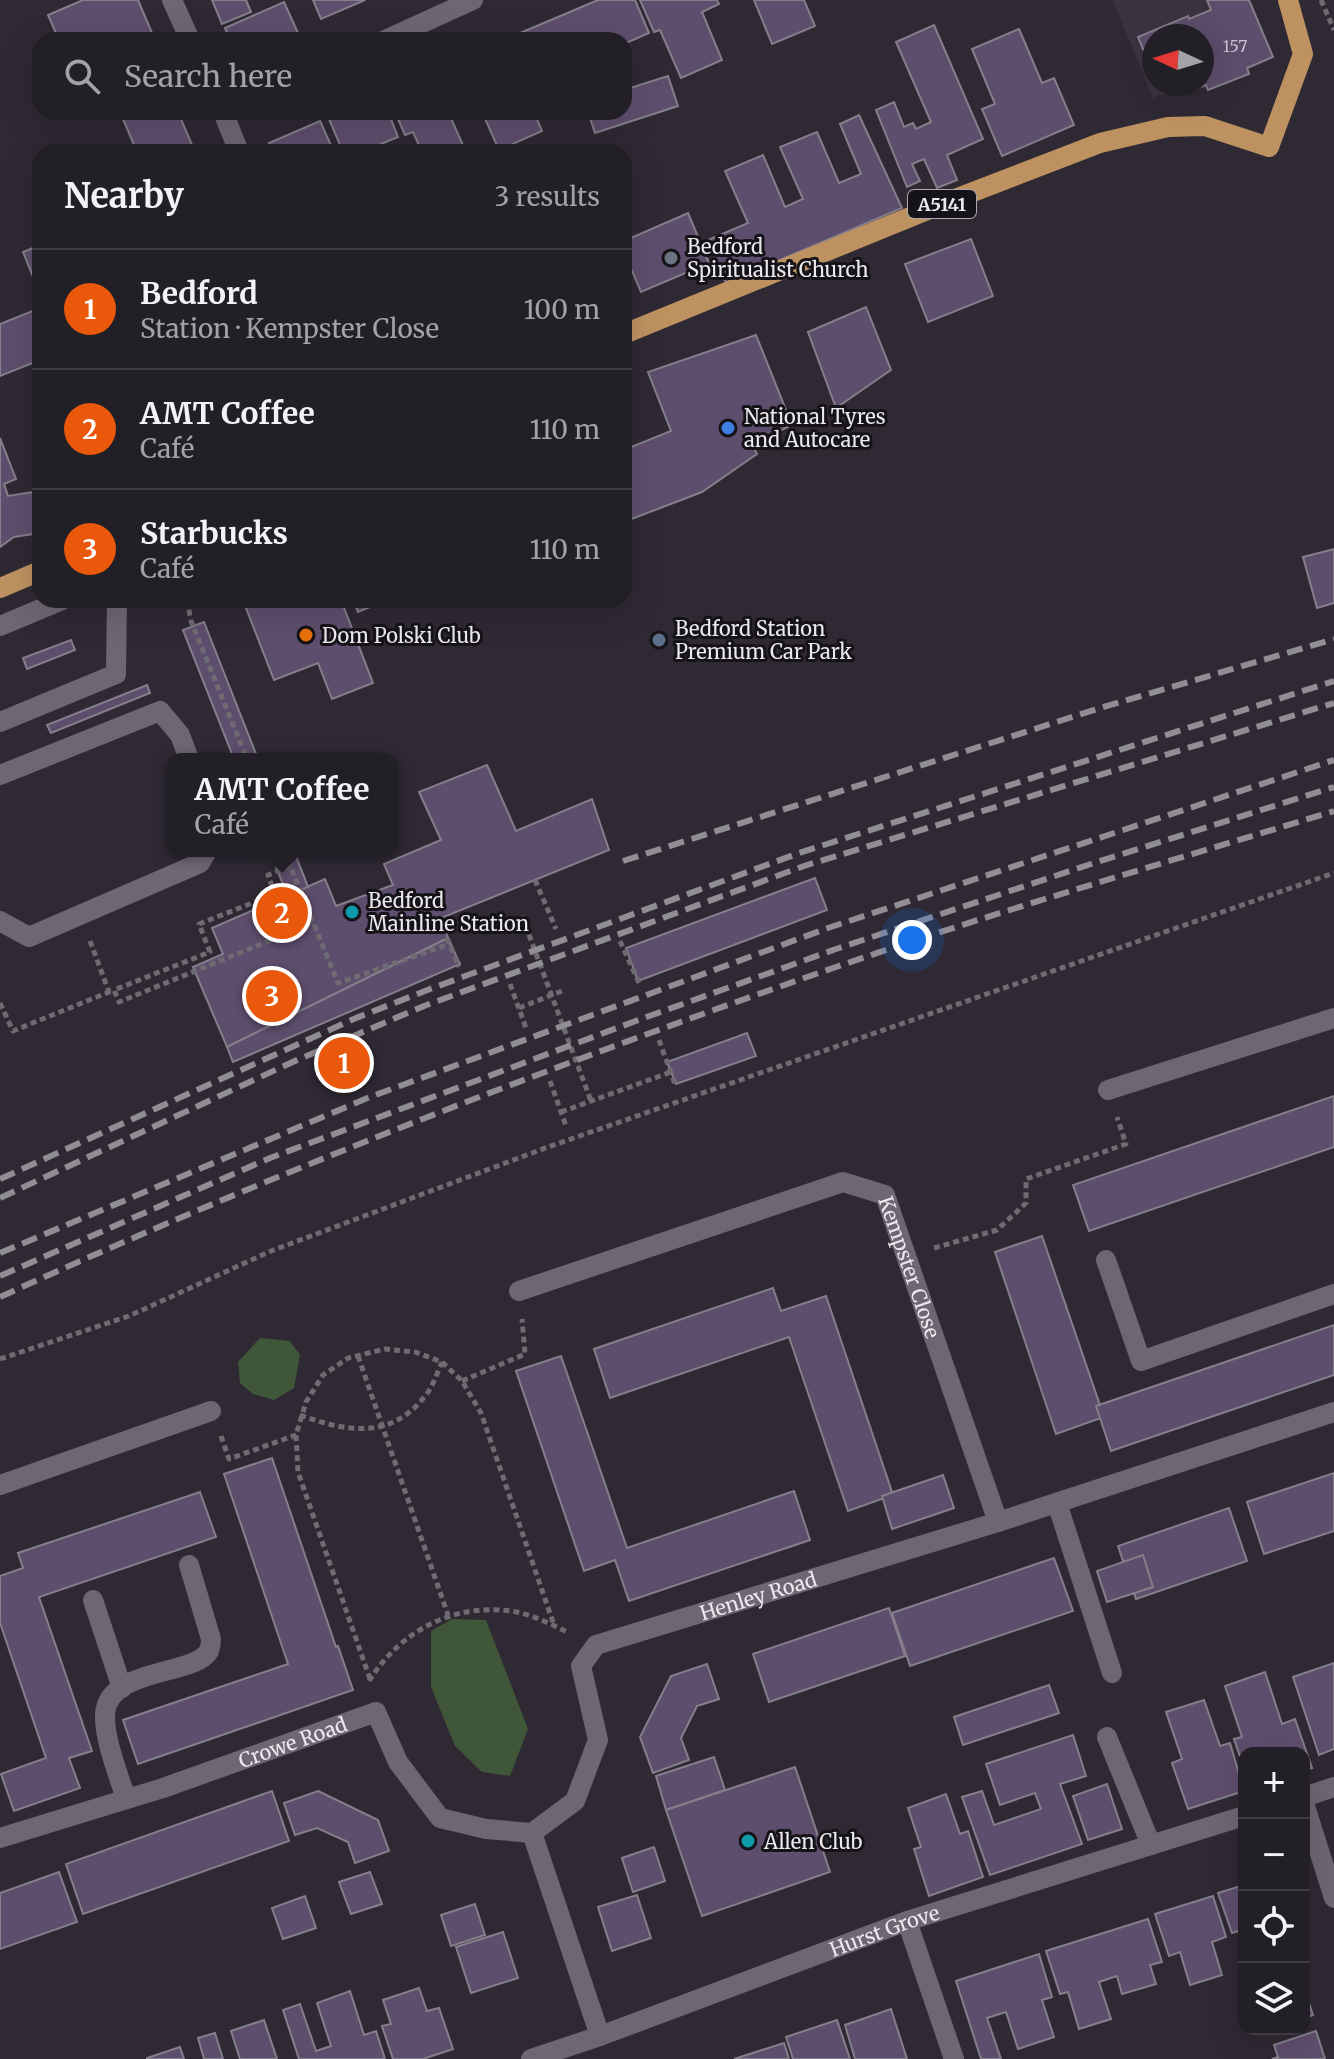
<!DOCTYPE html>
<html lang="en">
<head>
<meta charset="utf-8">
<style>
	:root { --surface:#221f26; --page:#2a272e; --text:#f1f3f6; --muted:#a2a2a7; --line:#3f3d43; --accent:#ea580c }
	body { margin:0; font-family:Merriweather,serif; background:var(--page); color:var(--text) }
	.controls { position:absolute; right:24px; bottom:24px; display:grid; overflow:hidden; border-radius:16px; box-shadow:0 8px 32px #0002 }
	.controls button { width:72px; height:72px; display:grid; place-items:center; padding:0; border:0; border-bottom:2px solid var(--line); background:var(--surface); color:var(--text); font:40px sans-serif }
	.compass { position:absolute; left:1142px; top:24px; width:72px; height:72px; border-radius:50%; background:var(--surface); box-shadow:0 8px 32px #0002; rotate:274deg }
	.you { position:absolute; left:912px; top:940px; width:28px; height:28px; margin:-20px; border:6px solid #fff; border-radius:50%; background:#1a73e8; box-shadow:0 0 0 12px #1a73e833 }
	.badge { display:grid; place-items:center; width:52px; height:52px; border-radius:50%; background:var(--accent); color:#fff; font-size:26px; font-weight:700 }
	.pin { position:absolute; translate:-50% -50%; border:4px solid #fff; box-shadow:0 2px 8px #0006 }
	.popup { position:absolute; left:166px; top:753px; width:232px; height:104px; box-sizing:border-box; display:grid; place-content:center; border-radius:16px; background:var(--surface); filter:drop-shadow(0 2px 6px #0005); font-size:26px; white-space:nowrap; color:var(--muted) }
	.popup b { font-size:30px; color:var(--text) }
	.popup::after { content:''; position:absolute; left:50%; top:100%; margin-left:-16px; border:16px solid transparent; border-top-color:var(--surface) }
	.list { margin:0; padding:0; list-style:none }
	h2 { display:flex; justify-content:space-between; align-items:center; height:104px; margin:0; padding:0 32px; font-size:34px }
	h2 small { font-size:26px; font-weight:400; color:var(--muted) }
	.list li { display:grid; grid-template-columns:52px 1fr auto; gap:24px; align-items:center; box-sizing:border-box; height:120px; padding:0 32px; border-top:2px solid var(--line) }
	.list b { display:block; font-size:30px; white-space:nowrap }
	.list p { margin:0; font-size:26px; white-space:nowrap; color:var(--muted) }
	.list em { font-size:26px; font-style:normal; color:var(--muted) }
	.icon { flex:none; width:44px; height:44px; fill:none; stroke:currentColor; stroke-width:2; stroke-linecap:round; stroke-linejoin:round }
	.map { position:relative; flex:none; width:1334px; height:2059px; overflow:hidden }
	.search { position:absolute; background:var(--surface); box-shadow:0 8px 32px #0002; left:32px; top:32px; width:600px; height:88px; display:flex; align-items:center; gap:20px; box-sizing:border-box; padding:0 28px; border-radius:24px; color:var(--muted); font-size:30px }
	.panel { position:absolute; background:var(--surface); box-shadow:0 8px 32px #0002; left:32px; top:144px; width:600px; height:464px; border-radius:24px }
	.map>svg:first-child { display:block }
</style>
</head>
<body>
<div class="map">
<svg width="1334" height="2059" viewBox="0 0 1334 2059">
	<rect width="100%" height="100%" fill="#2e2933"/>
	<!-- built -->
	<path fill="#3b3342" d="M1113 0H1244L1202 36H1154V84H1190L1153 98Z"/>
	<!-- green -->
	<g fill="#405639">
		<path d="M260 1338 290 1341 300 1355 294 1388 274 1400 253 1394 240 1383 238 1362Z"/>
		<path d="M452 1619 486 1620 528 1729 510 1776 482 1772 455 1746 431 1687V1631Z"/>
	</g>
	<!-- building -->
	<g fill="#5e4e6d" stroke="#847f8a" stroke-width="2">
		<path d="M83 0H138L155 40H102L101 36 91 40H59L48 15Z"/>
		<path d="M212 0H246L251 12 222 24Z"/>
		<path d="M313 0H365L321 19Z"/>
		<path d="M598 0H635L649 33 624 44V40H524L520 33Z"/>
		<path d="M640 0H717L719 4 702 12 722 60 681 78 660 30 654 32Z"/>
		<path d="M754 0H804L815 26 772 44Z"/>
		<path d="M1207 0H1249L1273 57 1247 68 1249 74 1208 90 1206 85 1184 94 1180 84H1202V36H1154V56L1147 59 1138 37 1188 16 1189 19 1211 10Z"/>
		<path d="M284 2 298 33 282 40H230L225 28Z"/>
		<path d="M934 25 983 139 947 155 957 180 937 188 924 159 912 164 920 181 907 187 876 110 894 102 904 127 913 123 916 129 931 122 896 42Z"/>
		<path d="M1019 29 1042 83 1054 78 1074 125 1002 156 982 109 995 104 972 49Z"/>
		<path d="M668 76 678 106 595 133 588 112H624V90Z"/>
		<path d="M120 112H178L195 152H137Z"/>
		<path d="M344 112H388L398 137 369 149 370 152H343L329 119Z"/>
		<path d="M395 112H459L450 116 466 152H422L413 132 405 135Z"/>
		<path d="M482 112H534L542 131 499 150Z"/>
		<path d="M859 115 902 208 726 283 708 240 748 223 725 171 763 155 785 207 803 199 780 147 817 132 839 183 861 174 840 124Z"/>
		<path d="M320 121 334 152H273L269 143Z"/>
		<path d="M688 213 709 263 641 292 624 252V241Z"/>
		<path d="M971 239 993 296 928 322 905 264Z"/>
		<path d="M40 245V294L23 252Z"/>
		<path d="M866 307 891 370 836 408 808 332Z"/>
		<path d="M40 308V360L0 376V324Z"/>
		<path d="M756 335 792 425 752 444 757 454 702 492 629 520 624 509V450L671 431 648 372Z"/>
		<path d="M0 438 16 479 4 484 8 496 40 491V533L14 537 0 547Z"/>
		<path d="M1334 549V603L1317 608 1303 557Z"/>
		<path d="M266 600H341L373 683 332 699 318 663 274 680 246 608Z"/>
		<path d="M353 600H387L358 612Z"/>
		<path d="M204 622 258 759H234L183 630Z"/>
		<path d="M71 640 75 650 27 669 23 658Z"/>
		<path d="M147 685 150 693 51 733 47 725Z"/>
		<path d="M487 765 516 831 592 799 609 850 441 918 448 938 227 1047 193 967 223 954 212 928 325 879 336 906 393 885 384 864 441 840 419 792Z"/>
		<path d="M270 851H294L308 887 287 895Z"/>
		<path d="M815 878 827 910 638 981 626 948Z"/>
		<path d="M448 938 460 964 233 1062 227 1047Z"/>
		<path d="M747 1033 756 1056 676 1084 667 1062Z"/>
		<path d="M1334 1096V1147L1089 1231 1073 1185Z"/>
		<path d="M1042 1236 1104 1417 1056 1434 995 1252Z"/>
		<path d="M773 1288 781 1311 826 1296 893 1495 848 1511 789 1337 610 1398 594 1349Z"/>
		<path d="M1334 1325V1375L1111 1451 1096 1406Z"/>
		<path d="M561 1356 627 1548 794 1491 810 1540 629 1601 615 1560 584 1571 516 1371Z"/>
		<path d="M272 1458 336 1647 338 1646 353 1690 138 1764 123 1720 288 1664 224 1474Z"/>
		<path d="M1334 1473V1531L1264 1554 1247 1502Z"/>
		<path d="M943 1475 954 1508 892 1529 882 1496Z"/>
		<path d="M200 1492 216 1537 39 1597 92 1751 69 1758 80 1788 14 1811 1 1774 46 1758 0 1623V1576L23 1568 18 1553Z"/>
		<path d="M1229 1508 1247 1561 1136 1599 1118 1546Z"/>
		<path d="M1143 1555 1153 1587 1107 1602 1097 1571Z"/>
		<path d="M1054 1558 1073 1611 910 1666 892 1613Z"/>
		<path d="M889 1608 905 1656 769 1702 753 1654Z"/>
		<path d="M1334 1663V1749L1319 1755 1293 1677Z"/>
		<path d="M707 1664 719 1699 697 1706 681 1738 689 1760 653 1773 640 1737 671 1676Z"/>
		<path d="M1265 1672 1282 1724 1295 1719 1312 1768 1304 1770V1753H1244V1768L1234 1739 1242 1737 1225 1686Z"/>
		<path d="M1049 1685 1059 1713 963 1745 954 1717Z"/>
		<path d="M1204 1700 1220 1746 1230 1743 1244 1791 1188 1809 1172 1763 1182 1759 1166 1712Z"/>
		<path d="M1073 1735 1086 1776 1060 1784 1082 1844 990 1875 962 1797 982 1791 994 1825 1041 1809 1035 1793 1000 1805 986 1764Z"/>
		<path d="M714 1757 725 1790 666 1810 656 1776Z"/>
		<path d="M795 1767 830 1872 702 1916 666 1810Z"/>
		<path d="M1107 1784 1122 1829 1088 1840 1073 1796Z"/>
		<path d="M272 1791 289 1841 83 1914 66 1864Z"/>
		<path d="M318 1791 378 1820 389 1851 355 1863 348 1842 317 1828 295 1835 284 1803Z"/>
		<path d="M946 1794 960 1834 968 1831 983 1877 929 1896 914 1849 921 1847 908 1808Z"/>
		<path d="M654 1847 665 1881 633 1892 622 1858Z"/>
		<path d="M59 1872 77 1922 0 1949V1893Z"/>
		<path d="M370 1872 382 1904 351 1914 339 1882Z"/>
		<path d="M1244 1885V1948L1238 1931 1232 1933 1218 1893Z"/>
		<path d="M637 1895 651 1938 612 1951 598 1907Z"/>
		<path d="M305 1896 316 1928 283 1939 272 1908Z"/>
		<path d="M1213 1896 1226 1937 1212 1942 1222 1975 1190 1985 1180 1952 1169 1956 1155 1914Z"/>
		<path d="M475 1904 485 1935 451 1946 441 1915Z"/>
		<path d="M1148 1919 1162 1962 1150 1965 1156 1984 1122 1994 1117 1976 1099 1982 1111 2019 1079 2029 1068 1992 1060 1994 1046 1951Z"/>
		<path d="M503 1932 518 1978 471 1993 456 1947Z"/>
		<path d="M1039 1954 1052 1997 1042 2000 1054 2037 1018 2049 1006 2012 987 2018 1001 2059H981L956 1981Z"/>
		<path d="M419 1988 427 2011 439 2008 453 2049 423 2059H393L382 2026 391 2024 383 2000Z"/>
		<path d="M350 1991 364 2035 376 2031 385 2059H299L283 2010 300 2004 316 2051 331 2046 317 2003Z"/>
		<path d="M1308 2000 1313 2015 1304 2018V2001Z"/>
		<path d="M891 2009 907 2059H855L845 2025Z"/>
		<path d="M264 2020 277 2059H240L231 2031Z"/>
		<path d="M837 2020 850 2059H793L786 2037Z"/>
		<path d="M1316 2031 1325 2059H1272L1278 2057 1274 2045Z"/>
		<path d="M215 2033 223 2059H204L198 2038Z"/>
		<path d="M784 2043 789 2059H734Z"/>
		<path d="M180 2047 184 2059H147V2058Z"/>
	</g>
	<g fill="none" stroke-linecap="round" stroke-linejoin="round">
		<!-- path -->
		<g stroke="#6f6b73" stroke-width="5" stroke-dasharray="6 4" stroke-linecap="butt">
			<path d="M1321 0 1334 30"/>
			<path d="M187 600 191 621 247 759"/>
			<path d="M284 851 338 983 450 944"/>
			<path d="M290 866 268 875 275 894 199 924 210 952 114 990 119 1002 313 923"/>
			<path d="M535 880 556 929"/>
			<path d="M522 916 591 1101"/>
			<path d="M447 938 459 967"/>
			<path d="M90 941 109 992"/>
			<path d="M620 941 640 985"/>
			<path d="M510 984 526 1028"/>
			<path d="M0 1003 13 1031 114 990"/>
			<path d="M519 1008 562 991"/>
			<path d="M659 1040 676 1087"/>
			<path d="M550 1081 566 1126"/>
			<path d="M561 1112 671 1072"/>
			<path d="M934 1248 997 1230 1026 1203V1179L1126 1144 1117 1117"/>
			<path d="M358 1356 448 1615"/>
			<path d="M0 1359 129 1316 271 1251 548 1147 1334 873"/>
			<path d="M462 1381 525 1354 522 1319"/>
			<path d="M300 1415C347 1432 391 1440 425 1396 433 1387 437 1373 442 1362"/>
			<path d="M221 1436 229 1459 296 1435"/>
			<path d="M370 1679 298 1472 296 1435 306 1402 323 1375 348 1358 385 1349 415 1352 442 1362 462 1381 481 1413 554 1625"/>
			<path d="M369 1681C401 1630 456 1601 517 1612 535 1616 553 1625 569 1633"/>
		</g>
		<!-- service -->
		<g stroke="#6d6773" stroke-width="20">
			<path d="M0 626 62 600"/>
			<path d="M0 722 116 674 117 600"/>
			<path d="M0 775 160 711 180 735 189 759"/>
			<path d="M0 921 29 937 200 863 207 851"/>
			<path d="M1106 1260 1141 1361 1334 1294"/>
			<path d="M0 1485 211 1411"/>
			<path d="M1057 1503 1112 1673"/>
			<path d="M93 1600 122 1688"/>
			<path d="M1107 1737 1151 1845"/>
			<path d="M126 1799C119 1776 104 1739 105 1715 107 1667 195 1676 209 1651 210 1648 211 1641 211 1639L189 1565"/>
		</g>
		<!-- minor -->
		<g stroke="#6d6773" stroke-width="20">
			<path d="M172 0 190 40"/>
			<path d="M385 40 473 0"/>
			<path d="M223 112 239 152"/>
			<path d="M1108 1090 1334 1018"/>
			<path id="s1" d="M519 1291 843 1182 885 1195 998 1522"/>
			<path d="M1304 1797 1334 1787"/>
			<path d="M1304 1803 1334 1898"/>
			<path id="s2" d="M0 1838 163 1788 376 1712 398 1762 440 1818 486 1829 532 1833"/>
			<path d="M907 1921 954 2059"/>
			<path id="s3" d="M600 2036 532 1833 575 1801 598 1740 581 1666 596 1645 998 1522 1334 1412"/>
			<path id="s4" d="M531 2059 600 2036 907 1921 1244 1816"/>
		</g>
		<!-- primary -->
		<g stroke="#bd9260" stroke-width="20">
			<path d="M624 334 947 202 1100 143 1168 127 1205 126 1269 147 1303 54 1288 0"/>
			<path d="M0 588 40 571"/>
		</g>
		<!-- rail -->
		<g stroke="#918d95" stroke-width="6" stroke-dasharray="16 8" stroke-linecap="butt">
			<path d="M623 861 1097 709 1334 639"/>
			<path d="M0 1179 356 1018 430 989 799 853 1334 681"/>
			<path d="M0 1198 297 1060 424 1006 804 866 1334 703"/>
			<path d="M0 1253 370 1097 828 928 1334 760"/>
			<path d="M0 1276 270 1158 641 1019 836 949 1091 864 1334 787"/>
			<path d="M0 1297C273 1173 553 1065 836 967 1001 910 1168 862 1334 811"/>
		</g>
	</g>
	<!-- markers -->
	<circle fill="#6b7280" stroke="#151317" stroke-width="3" cx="671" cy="258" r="8"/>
	<circle fill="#3f7fe0" stroke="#151317" stroke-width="3" cx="728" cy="428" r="8"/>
	<circle fill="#e8710a" stroke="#151317" stroke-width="3" cx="306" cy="635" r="8"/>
	<circle fill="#5c6f8a" stroke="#151317" stroke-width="3" cx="659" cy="640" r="8"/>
	<g fill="#0f9aa8" stroke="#151317" stroke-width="3">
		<circle cx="352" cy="912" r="8"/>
		<circle cx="748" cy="1841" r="8"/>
	</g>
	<g text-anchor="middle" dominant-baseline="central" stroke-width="6" stroke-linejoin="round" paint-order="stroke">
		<!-- number labels -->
		<g font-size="16" fill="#c8c2ce">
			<text x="1235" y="46">157</text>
		</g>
		<!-- shield labels -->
		<rect fill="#151317" stroke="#aba8ae" stroke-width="2" x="908" y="190" width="68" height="28" rx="6"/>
		<g font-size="18" font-weight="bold" fill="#ebe8ee">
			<text x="942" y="204">A5141</text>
		</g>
		<!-- poi labels -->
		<g font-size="20" fill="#ebe8ee" stroke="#151317" text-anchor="start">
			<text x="687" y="246">Bedford<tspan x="687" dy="23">Spiritualist Church</tspan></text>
			<text x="744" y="416">National Tyres<tspan x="744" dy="23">and Autocare</tspan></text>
			<text x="675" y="628">Bedford Station<tspan x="675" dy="23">Premium Car Park</tspan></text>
			<text x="322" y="635">Dom Polski Club</text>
			<text x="368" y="900">Bedford<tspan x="368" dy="23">Mainline Station</tspan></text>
			<text x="764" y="1841">Allen Club</text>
		</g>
		<!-- street labels -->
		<g font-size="20" fill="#ebe8ee" stroke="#151317">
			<text stroke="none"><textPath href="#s1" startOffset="462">Kempster Close</textPath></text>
			<text stroke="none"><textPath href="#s3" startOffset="604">Henley Road</textPath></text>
			<text stroke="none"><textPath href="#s2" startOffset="308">Crowe Road</textPath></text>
			<text stroke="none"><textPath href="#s4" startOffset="376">Hurst Grove</textPath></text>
		</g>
	</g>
</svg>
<div class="controls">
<button>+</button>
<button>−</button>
<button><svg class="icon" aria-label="locate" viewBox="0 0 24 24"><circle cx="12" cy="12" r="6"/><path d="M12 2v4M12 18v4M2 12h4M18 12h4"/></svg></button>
<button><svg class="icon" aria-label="layers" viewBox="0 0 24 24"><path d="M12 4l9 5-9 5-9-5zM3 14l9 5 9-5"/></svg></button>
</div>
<svg class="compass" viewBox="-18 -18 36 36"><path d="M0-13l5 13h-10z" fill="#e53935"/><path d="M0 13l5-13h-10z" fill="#a2a2a7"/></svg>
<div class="you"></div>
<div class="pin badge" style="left:344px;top:1063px">1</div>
<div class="pin badge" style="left:282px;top:913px">2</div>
<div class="popup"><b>AMT Coffee</b>Café</div>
<div class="pin badge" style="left:272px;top:996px">3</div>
<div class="search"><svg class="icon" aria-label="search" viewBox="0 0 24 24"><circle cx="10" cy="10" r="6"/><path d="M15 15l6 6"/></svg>Search here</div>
<section class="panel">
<h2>Nearby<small>3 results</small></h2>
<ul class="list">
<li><span class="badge">1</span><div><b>Bedford</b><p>Station · Kempster Close</p></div><em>100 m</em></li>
<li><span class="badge">2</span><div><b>AMT Coffee</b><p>Café</p></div><em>110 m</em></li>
<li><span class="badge">3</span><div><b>Starbucks</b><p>Café</p></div><em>110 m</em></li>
</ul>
</section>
</div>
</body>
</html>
